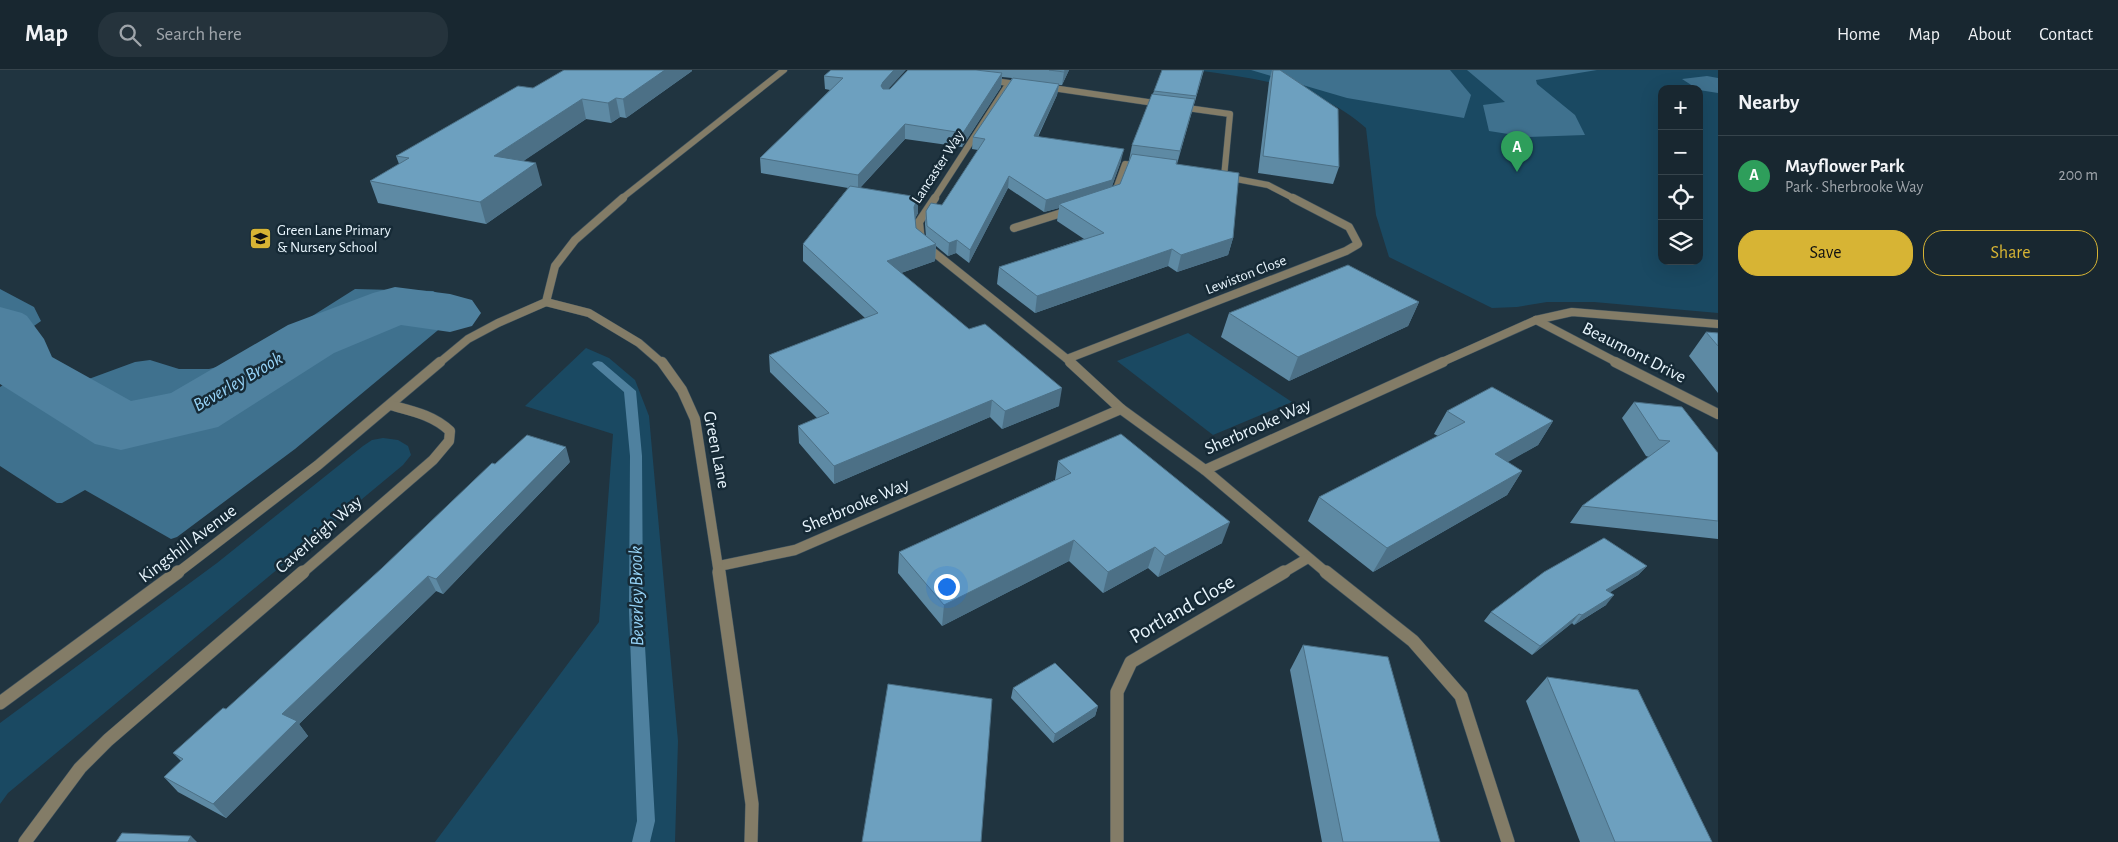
<!DOCTYPE html>
<html lang="en">
<head>
<meta charset="utf-8">
<style>
	:root { --surface:#182730; --page:#25333c; --text:#f1f3f6; --muted:#9fa5ab; --line:#36444c; --accent:#d7b434 }
	body { margin:0; font-family:"Alegreya Sans",sans-serif; background:var(--page); color:var(--text) }
	.controls { position:absolute; right:15px; top:15px; display:grid; overflow:hidden; border-radius:10px; box-shadow:0 5px 20px #0002 }
	.controls button { width:45px; height:45px; display:grid; place-items:center; padding:0; border:0; border-bottom:1px solid var(--line); background:var(--surface); color:var(--text); font:25px sans-serif }
	.you { position:absolute; left:946px; top:516px; width:18px; height:18px; margin:-12px; border:4px solid #fff; border-radius:50%; background:#1a73e8; box-shadow:0 0 0 8px #1a73e833 }
	.badge { display:grid; place-items:center; width:32px; height:32px; border-radius:50%; background:var(--accent); color:#fff; font-size:16px; font-weight:700 }
	.pin { position:absolute; translate:-50% -41px; filter:drop-shadow(0 1px 2px #0008) }
	.pin::after { content:''; position:absolute; top:26px; width:18px; height:15px; background:inherit; clip-path:polygon(0 0,100% 0,50% 100%) }
	.list { margin:0; padding:0; list-style:none }
	h2 { display:flex; justify-content:space-between; align-items:center; height:65px; margin:0; padding:0 20px; font-size:21px }
	h2 small { font-size:16px; font-weight:400; color:var(--muted) }
	.list li { display:grid; grid-template-columns:32px 1fr auto; gap:15px; align-items:center; box-sizing:border-box; height:80px; padding:0 20px; border-top:1px solid var(--line) }
	.list b { display:block; font-size:19px; white-space:nowrap }
	.list p { margin:0; font-size:16px; white-space:nowrap; color:var(--muted) }
	.list em { font-size:16px; font-style:normal; color:var(--muted) }
	.actions { display:flex; gap:10px; padding:15px 20px }
	.actions a { flex:1; padding:11px 0; border:1px solid var(--accent); border-radius:20px; text-align:center; font-size:18px; color:var(--accent) }
	.actions .main { background:var(--accent); color:#111 }
	.icon { flex:none; width:28px; height:28px; fill:none; stroke:currentColor; stroke-width:2; stroke-linecap:round; stroke-linejoin:round }
	.map { position:relative; flex:none; width:1718px; height:772px; overflow:hidden }
	header { display:flex; align-items:center; gap:30px; box-sizing:border-box; height:70px; padding:0 25px; background:var(--surface); border-bottom:1px solid var(--line) }
	header strong { font-size:24px }
	nav { display:flex; gap:28px; margin-inline-start:auto; font-size:18px }
	.search { width:350px; height:45px; background:var(--page); display:flex; align-items:center; gap:12px; box-sizing:border-box; padding:0 18px; border-radius:20px; color:var(--muted); font-size:19px }
	main { display:flex }
	aside { flex:1; background:var(--surface) }
	.map>svg:first-child { display:block }
</style>
</head>
<body>
<header>
<strong>Map</strong>
<div class="search"><svg class="icon" aria-label="search" viewBox="0 0 24 24"><circle cx="10" cy="10" r="6"/><path d="M15 15l6 6"/></svg>Search here</div>
<nav><a>Home</a><a>Map</a><a>About</a><a>Contact</a></nav>
</header>
<main>
<div class="map">
<svg width="1718" height="772" viewBox="0 0 1718 772">
	<rect width="100%" height="100%" fill="#203440"/>
	<!-- green -->
	<g fill="#1a4962" fill-rule="evenodd">
		<path d="M1194 0H1718V243L1594 232H1547L1517 237 1492 238 1389 187 1376 145 1366 58C1319 16 1255 8 1194 0ZM1662 19H1699V191H1662Z"/>
		<path d="M1188 263 1292 332 1213 365 1117 291Z"/>
		<path d="M586 278 609 288 635 310 649 346 678 671 675 772H435L599 552 613 364 525 336Z"/>
		<path d="M383 368 398 370 408 376 411 385 403 395 8 723 0 734V653L217 493 363 376 372 370Z"/>
	</g>
	<!-- forest -->
	<g fill="#3f718e">
		<path d="M1251 0H1450L1471 25 1464 48 1347 28Z"/>
		<path d="M1467 0H1597L1536 10 1537 14 1575 45 1585 65 1528 67 1489 61 1483 35 1505 32Z"/>
		<path d="M1707 6 1718 8V23L1699 20 1682 9Z"/>
		<path d="M0 219 34 237 41 251 24 263 18 270 75 311 86 310 135 292 150 290 179 299H209L241 291 355 219 433 221 460 235 461 241 295 379 177 467 171 469 85 420 62 433H57L0 396V317L6 313 0 307Z"/>
	</g>
	<g fill="none" stroke-linecap="round" stroke-linejoin="round">
		<!-- stream -->
		<path fill="#4f819f" fill-rule="evenodd" d="M598 291 602 292 636 321 642 386 643 541 655 751 650 772H632L637 751 629 541 630 386 624 322 594 296 592 294 594 292Z"/>
		<!-- river -->
		<path fill="#4f819f" fill-rule="evenodd" d="M395 217 450 224 472 230 481 243 472 256 450 262 401 255 334 283 218 357 121 380 95 374 0 314V237L22 243 27 246 44 269 52 287 131 331 171 323 288 255 373 223Z"/>
		<defs>
			<g id="minor-far3">
				<path d="M1046 17 1161 34"/>
				<path d="M1180 37 1230 44 1224 107"/>
				<path d="M1226 107 1268 115 1295 129"/>
				<path d="M1113 127 1125 94 1140 96"/>
				<path d="M621 129 784 0"/>
				<path d="M934 129 1009 13 988 10"/>
			</g>
			<g id="minor-far2">
				<path d="M935 128 919 152 921 172 1067 289"/>
				<path d="M1014 158 1071 140"/>
				<path d="M1536 250 1618 293"/>
				<path d="M439 293 468 269 498 253 546 232 555 196 575 170 623 128"/>
				<path d="M1072 293 1067 289 1346 181 1358 174 1349 157 1293 128"/>
				<path d="M1440 293 1536 250 1572 242 1718 254"/>
			</g>
			<g id="minor-far1">
				<path d="M1070 292 1121 339"/>
				<path d="M1615 292 1718 344"/>
				<path d="M1205 400 1328 504"/>
				<path d="M719 496 795 480 1121 339 1205 400 1443 292"/>
				<path d="M176 504 318 395 440 292"/>
				<path d="M301 504 433 390 449 371 450 361C433 345 412 341 390 335"/>
				<path d="M1281 504 1308 488"/>
			</g>
			<g id="minor">
				<path d="M1326 502 1413 571 1461 626 1508 772"/>
				<path d="M0 633 178 502"/>
				<path d="M25 772 80 698 108 670 303 502"/>
				<path d="M1117 772V622L1131 592 1284 502"/>
			</g>
			<path id="tertiary-far2" d="M546 232 589 243 639 273 662 293"/>
			<path id="tertiary-far1" d="M662 292 682 320 695 349 719 504"/>
			<path id="tertiary" d="M719 502 752 734 751 772"/>
		</defs>
		<!-- minor-far3 casing -->
		<use href="#minor-far3" stroke="#40535e" stroke-width="7"/>
		<!-- minor-far2 casing -->
		<use href="#minor-far2" stroke="#40535e" stroke-width="9"/>
		<!-- minor-far1 casing -->
		<use href="#minor-far1" stroke="#40535e" stroke-width="11"/>
		<!-- minor casing -->
		<use href="#minor" stroke="#40535e" stroke-width="14"/>
		<!-- tertiary-far2 casing -->
		<use href="#tertiary-far2" stroke="#40535e" stroke-width="9"/>
		<!-- tertiary-far1 casing -->
		<use href="#tertiary-far1" stroke="#40535e" stroke-width="11"/>
		<!-- tertiary casing -->
		<use href="#tertiary" stroke="#40535e" stroke-width="14"/>
		<!-- minor-far3 -->
		<use href="#minor-far3" stroke="#837c67" stroke-width="6"/>
		<!-- minor-far2 -->
		<use href="#minor-far2" stroke="#837c67" stroke-width="8"/>
		<!-- minor-far1 -->
		<use href="#minor-far1" stroke="#837c67" stroke-width="10"/>
		<!-- minor -->
		<use href="#minor" stroke="#837c67" stroke-width="13"/>
		<!-- tertiary-far2 -->
		<use href="#tertiary-far2" stroke="#837c67" stroke-width="8"/>
		<!-- tertiary-far1 -->
		<use href="#tertiary-far1" stroke="#837c67" stroke-width="10"/>
		<!-- tertiary -->
		<use href="#tertiary" stroke="#837c67" stroke-width="13"/>
	</g>
	<!-- wall -->
	<g fill="#5e8aa4" fill-rule="evenodd">
		<path d="M831 0 889 19H890L908 0H1069L1062 15H1059L1057 25 1038 67 1121 91 1112 116 1120 114 1129 90 1132 75 1154 21 1204 0 1177 94 1233 168 1228 185 1177 202 1168 196 1035 243 997 214 999 197 1084 169 1057 151 1059 138 1044 142 1008 118 969 193 956 183 948 186 936 176 935 191 901 203 1059 336 1002 359 990 347 834 414 799 373 798 356 817 348 770 302 769 285 865 248 803 191V174L848 118 761 103 760 88 830 20 825 19 824 6ZM1002 7 1012 8 973 67 972 79 978 80 942 135 926 141 925 154 926 167 916 158 915 148 918 143V127L860 118 905 69 962 77 1001 17Z"/>
		<path d="M1272 0H1280L1339 97 1333 114 1258 103 1269 12Z"/>
		<path d="M692 1 626 48 620 47 611 53 586 49 523 91 542 115 486 154 378 133 370 111 399 94 396 86 533 18Z"/>
		<path d="M1419 232 1408 256 1289 311 1221 267 1229 243Z"/>
		<path d="M1706 262 1718 263V323L1689 286Z"/>
		<path d="M1634 332 1718 383V469L1570 453 1582 436 1649 387 1646 386 1622 348Z"/>
		<path d="M1447 341 1553 351 1538 375 1507 392 1522 401 1507 425 1373 502 1308 451 1319 427 1438 366 1434 364Z"/>
		<path d="M1058 391 1222 473 1158 507 1148 498 1103 523 1069 491 942 556 898 503 899 482 1055 410Z"/>
		<path d="M570 392 443 524 436 521 299 654 308 666 226 748 178 722 164 707 181 691 173 683 226 639Z"/>
		<path d="M1647 496 1638 505 1610 522 1606 535 1574 555 1572 553 1532 585 1484 551 1491 542Z"/>
		<path d="M1303 575 1440 772H1322L1290 600Z"/>
		<path d="M1547 607 1712 772H1580L1526 631Z"/>
		<path d="M1013 618 1098 636 1095 646 1053 673 1011 628Z"/>
	</g>
	<!-- shaded-wall -->
	<g fill="#4c7086">
		<path d="M665 0H692V1L626 48 623 29Z"/>
		<path d="M894 0H906L882 26 881 16 883 12Z"/>
		<path d="M1065 0H1069L1062 15 1064 2Z"/>
		<path d="M1002 3 1001 17 962 77 963 63Z"/>
		<path d="M1059 14 1057 25 1032 78 1034 66Z"/>
		<path d="M616 28 620 47 611 53 608 33Z"/>
		<path d="M582 29 586 49 500 107 494 86Z"/>
		<path d="M1195 29 1191 44 1176 96 1180 81Z"/>
		<path d="M905 54V69L858 120V105Z"/>
		<path d="M1124 79 1121 91 1110 122 1059 134V138L1044 142 1046 130Z"/>
		<path d="M536 93 542 115 486 154 480 132Z"/>
		<path d="M1009 106 1008 118 969 193 970 180Z"/>
		<path d="M918 127V143L913 153 914 137Z"/>
		<path d="M1233 168 1228 185 1177 202 1181 185Z"/>
		<path d="M957 170 956 183 948 186 949 173Z"/>
		<path d="M936 174 935 191 887 208V191Z"/>
		<path d="M1172 179 1168 196 1035 243 1037 226Z"/>
		<path d="M1419 232 1408 256 1289 311 1298 287Z"/>
		<path d="M1062 318 1059 336 1002 359 1005 341Z"/>
		<path d="M992 330 990 347 834 414V396Z"/>
		<path d="M1553 351 1538 375 1480 408 1495 384Z"/>
		<path d="M566 377 570 392 443 524 436 509Z"/>
		<path d="M1522 401 1507 425 1373 502 1387 478Z"/>
		<path d="M1230 452 1222 473 1158 507 1165 486Z"/>
		<path d="M1074 470 1069 491 942 556 944 535Z"/>
		<path d="M1155 477 1148 498 1103 523 1108 502Z"/>
		<path d="M1647 496 1638 505 1598 530 1606 520Z"/>
		<path d="M428 506 436 521 299 654 308 666 226 748 213 734 282 644Z"/>
		<path d="M1614 525 1606 535 1574 555 1582 545Z"/>
		<path d="M1579 544 1572 553 1532 585 1540 576Z"/>
		<path d="M1098 636 1095 646 1053 673 1055 664Z"/>
		<path d="M191 766 197 772H188Z"/>
	</g>
	<!-- building -->
	<g fill="#6da0bf" stroke="#4c7086">
		<path d="M564 0H665L623 29 616 28 608 33 582 29 494 86 536 93 480 132 370 111 409 88 396 86 518 16 533 18Z"/>
		<path d="M831 0H894L883 12 881 16 883 19H890L908 0H976L1002 3 963 63 905 54 858 105 760 88 843 8 824 6Z"/>
		<path d="M1049 0H1065L1064 2Z"/>
		<path d="M1162 0H1203L1196 26 1154 21Z"/>
		<path d="M1273 0H1280L1338 39 1339 97 1263 86Z"/>
		<path d="M1013 8 1059 14 1034 66 1124 79 1112 110 1046 130 1009 106 970 180 957 170 949 173 927 156 926 141 931 133 942 135 985 69 973 67Z"/>
		<path d="M1152 24 1195 29 1180 81 1132 75Z"/>
		<path d="M1132 84 1177 90 1176 94 1239 103 1233 168 1181 185 1172 179 1037 226 999 197 1104 163 1059 134 1120 114Z"/>
		<path d="M850 116 918 127 914 137 916 158 936 174 887 191 969 259 985 254 1062 318 1005 341 992 330 834 396 798 356 829 343 769 285 878 243 803 174Z"/>
		<path d="M1348 195 1419 232 1298 287 1229 243Z"/>
		<path d="M1706 262 1718 263V276Z"/>
		<path d="M1492 317 1553 351 1495 384 1522 401 1387 478 1319 427 1465 352 1447 341Z"/>
		<path d="M1634 332 1682 337 1718 383V451L1582 436 1670 371 1659 370Z"/>
		<path d="M1121 364 1230 452 1165 486 1155 477 1108 502 1074 470 944 535 899 482 1071 403 1058 391Z"/>
		<path d="M527 365 566 377 436 509 428 506 282 644 297 651 213 734 164 707 183 689 173 683 223 638 226 639 382 498 492 393 495 394Z"/>
		<path d="M1604 468 1647 496 1606 520 1614 525 1582 545 1579 544 1540 576 1491 542 1544 502Z"/>
		<path d="M1303 575 1388 587 1440 772H1343Z"/>
		<path d="M1055 593 1098 636 1055 664 1013 618Z"/>
		<path d="M1547 607 1638 620 1712 772H1615Z"/>
		<path d="M888 614 992 629 981 772H862Z"/>
		<path d="M122 763 191 766 188 772H116Z"/>
	</g>
	<!-- icons -->
	<defs>
		<symbol id="school-square" viewBox="-11 -11 22 22"><rect x="-9" y="-9" width="18" height="18" rx="4" fill="#d7b434" stroke="#162a36"/><path d="M0-5L7-2L0 1L-7-2ZM-4 1L0 2.5L4 1V4Q0 6-4 4Z" fill="#111"/></symbol>
	</defs>
	<g fill-rule="evenodd">
		<use href="#school-square" x="248" y="156" width="25" height="25"/>
	</g>
	<g text-anchor="middle" dominant-baseline="central" stroke-width="5" stroke-linejoin="round" paint-order="stroke">
		<!-- far-street labels -->
		<g font-size="15" fill="#e8f5fd" stroke="#162a36">
			<text transform="translate(938 97) rotate(-57)">Lancaster Way</text>
			<text transform="translate(1246 205) rotate(-21)">Lewiston Close</text>
		</g>
		<!-- far-poi labels -->
		<g font-size="15" fill="#e8f5fd" stroke="#162a36" text-anchor="start">
			<text x="277" y="160">Green Lane Primary<tspan x="277" dy="17">&amp; Nursery School</tspan></text>
		</g>
		<!-- street labels -->
		<g font-size="18" fill="#e8f5fd" stroke="#162a36">
			<text transform="translate(1634 283) rotate(27)">Beaumont Drive</text>
			<text transform="translate(1258 357) rotate(-24)">Sherbrooke Way</text>
			<text transform="translate(716 380) rotate(79)">Green Lane</text>
			<text transform="translate(856 436) rotate(-23)">Sherbrooke Way</text>
			<text transform="translate(319 465) rotate(-41)">Caverleigh Way</text>
			<text transform="translate(188 474) rotate(-37)">Kingshill Avenue</text>
		</g>
		<!-- water labels -->
		<g font-size="19" font-style="italic" fill="#96d3f7" stroke="#162a36">
			<text transform="translate(238 312) rotate(-30)">Beverley Brook</text>
			<text transform="translate(637 526) rotate(-91)">Beverley Brook</text>
		</g>
		<!-- near-street labels -->
		<g font-size="21" fill="#e8f5fd" stroke="#162a36">
			<text transform="translate(1182 539) rotate(-30)">Portland Close</text>
		</g>
	</g>
</svg>
<div class="controls">
<button>+</button>
<button>−</button>
<button><svg class="icon" aria-label="locate" viewBox="0 0 24 24"><circle cx="12" cy="12" r="6"/><path d="M12 2v4M12 18v4M2 12h4M18 12h4"/></svg></button>
<button><svg class="icon" aria-label="layers" viewBox="0 0 24 24"><path d="M12 4l9 5-9 5-9-5zM3 14l9 5 9-5"/></svg></button>
</div>
<div class="you"></div>
<div class="pin badge" style="left:1517px;top:102px;background:#2e9e5b">A</div>
</div>
<aside>
<h2>Nearby<small></small></h2>
<ul class="list">
<li><span class="badge" style="background:#2e9e5b">A</span><div><b>Mayflower Park</b><p>Park · Sherbrooke Way</p></div><em>200 m</em></li>
</ul>
<div class="actions"><a class="main">Save</a><a>Share</a></div>
</aside>
</main>
</body>
</html>
